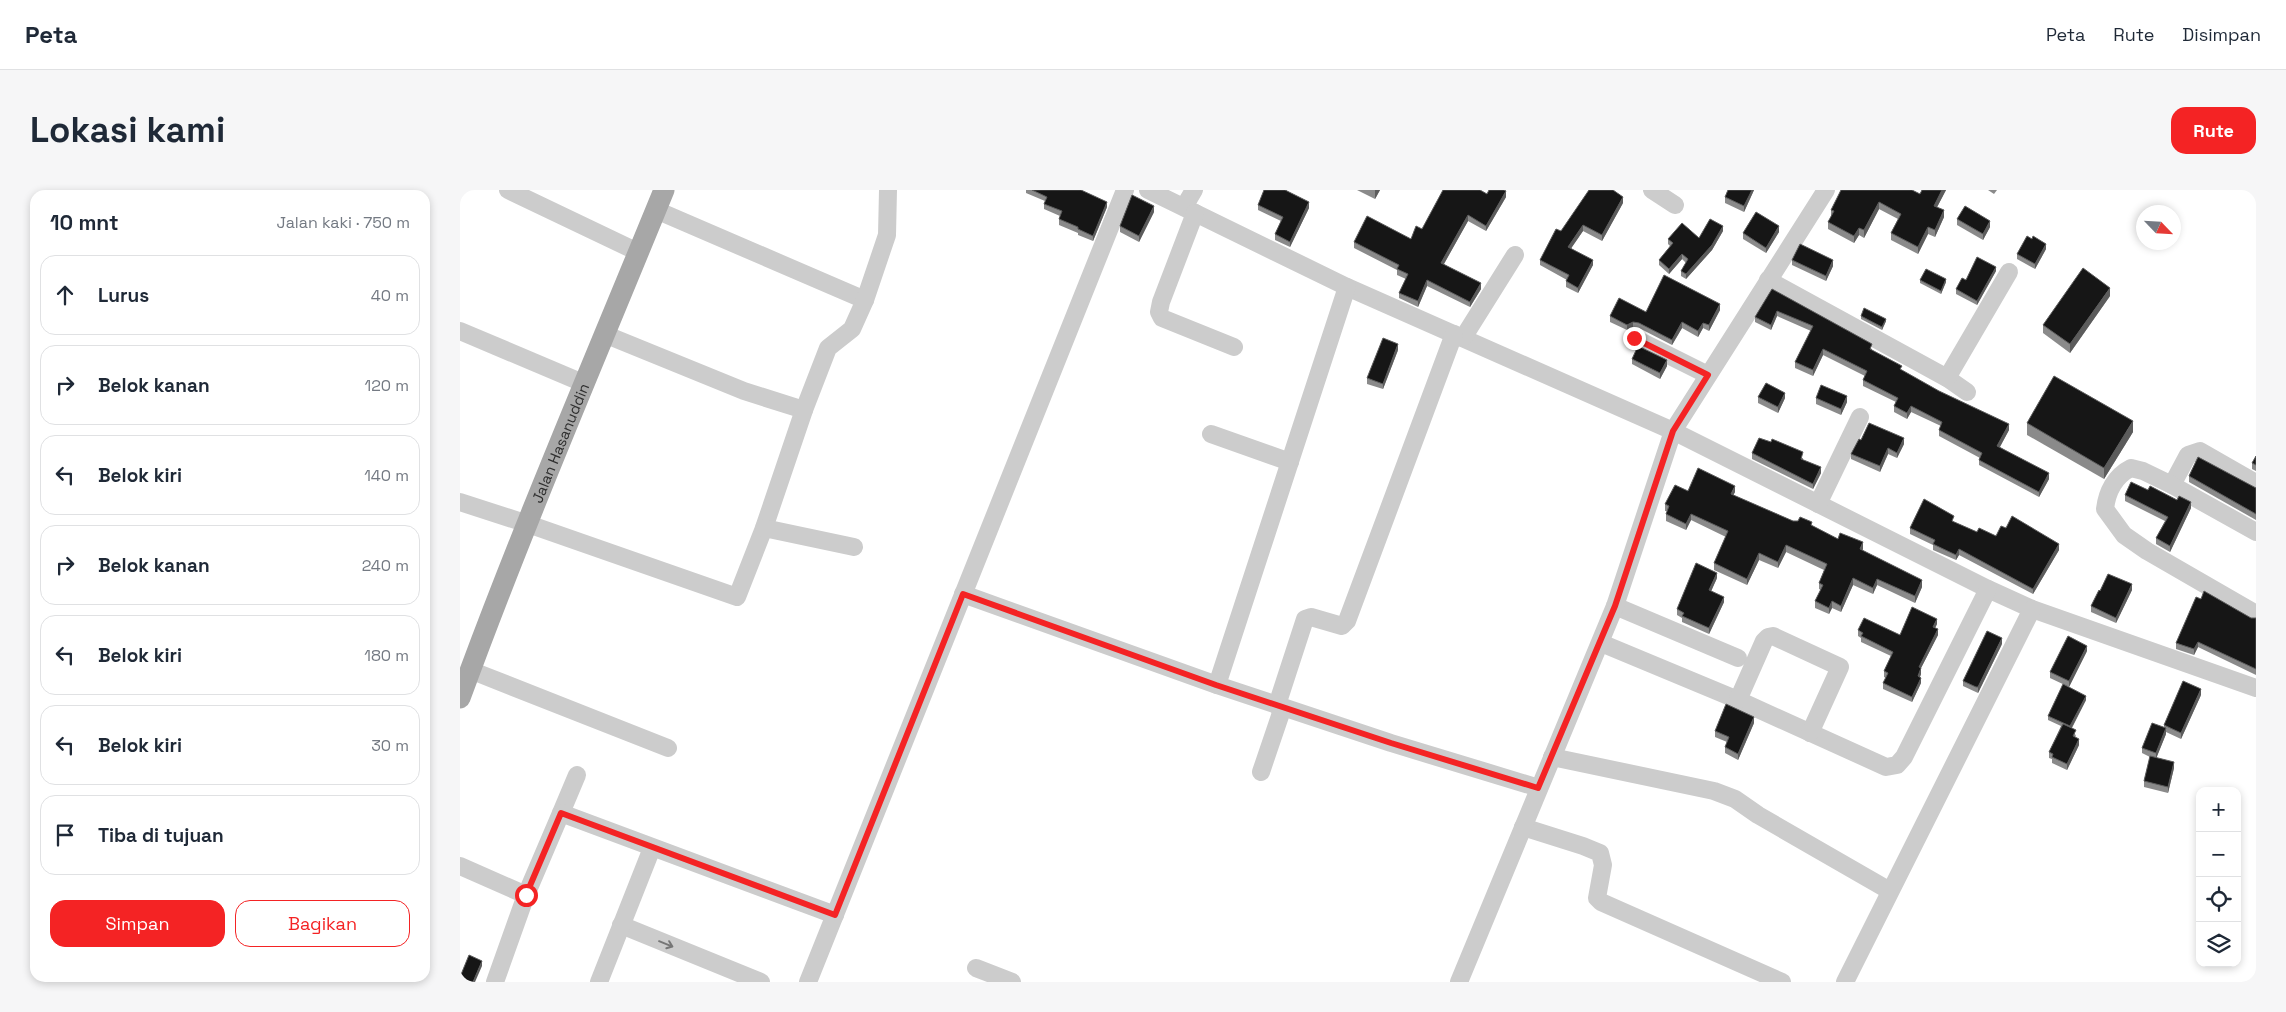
<!DOCTYPE html>
<html lang="id">
<head>
<meta charset="utf-8">
<style>
	:root { --surface:#fff; --page:#f6f6f7; --text:#1f2937; --muted:#747a83; --line:#e0e1e3; --accent:#f42324 }
	body { margin:0; font-family:"Space Grotesk",sans-serif; background:var(--page); color:var(--text) }
	.controls { position:absolute; right:15px; bottom:15px; display:grid; overflow:hidden; border-radius:10px; box-shadow:0 2px 8px #0003 }
	.controls button { width:45px; height:45px; display:grid; place-items:center; padding:0; border:0; border-bottom:1px solid var(--line); background:var(--surface); color:var(--text); font:25px sans-serif }
	.compass { position:absolute; left:1676px; top:15px; width:45px; height:45px; border-radius:50%; background:var(--surface); box-shadow:0 2px 8px #0003; rotate:115deg }
	.stop { position:absolute; width:15px; height:15px; margin:-11px; border:4px solid #f42324; border-radius:50%; background:#fff }
	.stop.end { background:#f42324; border-color:#fff; box-shadow:0 1px 5px #0008 }
	.list { margin:0; padding:0; list-style:none }
	h2 { display:flex; justify-content:space-between; align-items:center; height:65px; margin:0; padding:0 20px; font-size:21px }
	h2 small { font-size:16px; font-weight:400; color:var(--muted) }
	.list li { display:grid; grid-template-columns:32px 1fr auto; gap:15px; align-items:center; box-sizing:border-box; height:80px; margin:0 10px 10px; padding:0 10px; border:1px solid var(--line); border-radius:15px }
	.list b { display:block; font-size:19px; white-space:nowrap }
	.list em { font-size:16px; font-style:normal; color:var(--muted) }
	.actions { display:flex; gap:10px; padding:15px 20px }
	.actions a { flex:1; padding:11px 0; border:1px solid var(--accent); border-radius:15px; text-align:center; font-size:18px; color:var(--accent) }
	.actions .main { background:var(--accent); color:#fff }
	.icon { flex:none; width:28px; height:28px; fill:none; stroke:currentColor; stroke-width:2; stroke-linecap:round; stroke-linejoin:round }
	.map { position:relative; flex:none; width:1796px; height:792px; overflow:hidden; border-radius:15px }
	header { display:flex; align-items:center; gap:30px; box-sizing:border-box; height:70px; padding:0 25px; background:var(--surface); border-bottom:1px solid var(--line) }
	header strong { font-size:24px }
	nav { display:flex; gap:28px; margin-inline-start:auto; font-size:18px }
	.intro { display:flex; align-items:center; justify-content:space-between; box-sizing:border-box; height:120px; padding:0 30px }
	h1 { margin:0; font-size:35px }
	.button { padding:12px 22px; border-radius:15px; background:var(--accent); color:#fff; font-size:18px; font-weight:700 }
	main { display:flex; gap:30px; padding:0 30px }
	aside { flex:1; background:var(--surface); border-radius:15px; box-shadow:0 2px 8px #0003 }
	.map>svg:first-child { display:block }
</style>
</head>
<body>
<header>
<strong>Peta</strong>
<nav><a>Peta</a><a>Rute</a><a>Disimpan</a></nav>
</header>
<div class="intro"><h1>Lokasi kami</h1><a class="button">Rute</a></div>
<main>
<aside>
<h2>10 mnt<small>Jalan kaki · 750 m</small></h2>
<ul class="list">
<li><svg class="icon" aria-label="ahead" viewBox="0 0 24 24"><path d="M12 20V5M6 11l6-6 6 6"/></svg><div><b>Lurus</b></div><em>40 m</em></li>
<li><svg class="icon" aria-label="right" viewBox="0 0 24 24"><path d="M7 20v-9h11M14 6l5 5-5 5"/></svg><div><b>Belok kanan</b></div><em>120 m</em></li>
<li><svg class="icon" aria-label="left" viewBox="0 0 24 24"><path d="M17 20v-9H6M10 6l-5 5 5 5"/></svg><div><b>Belok kiri</b></div><em>140 m</em></li>
<li><svg class="icon" aria-label="right" viewBox="0 0 24 24"><path d="M7 20v-9h11M14 6l5 5-5 5"/></svg><div><b>Belok kanan</b></div><em>240 m</em></li>
<li><svg class="icon" aria-label="left" viewBox="0 0 24 24"><path d="M17 20v-9H6M10 6l-5 5 5 5"/></svg><div><b>Belok kiri</b></div><em>180 m</em></li>
<li><svg class="icon" aria-label="left" viewBox="0 0 24 24"><path d="M17 20v-9H6M10 6l-5 5 5 5"/></svg><div><b>Belok kiri</b></div><em>30 m</em></li>
<li><svg class="icon" aria-label="arrive" viewBox="0 0 24 24"><path d="M6 21V4h12l-3 4 3 4H6"/></svg><div><b>Tiba di tujuan</b></div></li>
</ul>
<div class="actions"><a class="main">Simpan</a><a>Bagikan</a></div>
</aside>
<div class="map">
<svg width="1796" height="792" viewBox="0 0 1796 792">
	<rect width="100%" height="100%" fill="#fff"/>
	<g fill="none" stroke-linecap="round" stroke-linejoin="round">
		<!-- minor -->
		<g stroke="#ccc" stroke-width="18">
			<path d="M48 0 178 62"/>
			<path d="M688 0 887 97 1213 241 1528 399 1572 419 1796 498"/>
			<path d="M1192 0 1215 15"/>
			<path d="M724 17 734 0"/>
			<path d="M196 20 405 110"/>
			<path d="M735 23 701 112 699 122 702 128 774 157"/>
			<path d="M1308 90 1487 188 1507 202"/>
			<path d="M0 141 123 193"/>
			<path d="M144 144 284 201 344 220"/>
			<path d="M1003 148 1055 65"/>
			<path d="M1174 148 1248 185"/>
			<path d="M1487 188 1549 82"/>
			<path d="M751 244 830 272"/>
			<path d="M1796 293 1740 261 1728 265 1712 295 1796 342"/>
			<path d="M1712 295 1683 281 1671 278C1655 286 1647 302 1645 319L1664 345 1687 361 1796 424"/>
			<path d="M0 312 68 334 277 407 304 338 344 220 368 158 392 139 405 110 427 45 428 0"/>
			<path d="M1358 314 1400 227"/>
			<path d="M304 338 394 357"/>
			<path d="M503 404 757 495 931 553 1079 598"/>
			<path d="M1155 416 1278 468"/>
			<path d="M1141 453 1278 510 1426 577 1437 575 1444 567 1528 399"/>
			<path d="M10 480 208 558"/>
			<path d="M757 495 887 97"/>
			<path d="M1278 510 1304 451 1308 447 1313 446 1380 477 1350 543"/>
			<path d="M817 515 845 429 851 427 882 436 887 431 994 144"/>
			<path d="M1092 567 1254 601 1275 609 1298 625 1430 701"/>
			<path d="M801 582 823 517"/>
			<path d="M101 623 117 585"/>
			<path d="M1063 637 1123 656 1140 663 1143 675 1137 708 1141 712 1322 792"/>
			<path d="M0 676 66 705"/>
			<path d="M161 735 301 792"/>
			<path d="M516 778 552 792"/>
			<path d="M35 792 66 705 101 623 375 725"/>
			<path d="M139 792 192 658"/>
			<path d="M348 792 665 0"/>
			<path d="M999 792 1155 416 1213 241 1366 0"/>
			<path d="M1385 792 1572 419"/>
		</g>
		<!-- major -->
		<path stroke="#a7a7a7" stroke-width="21" id="s1" d="M0 508C63 336 135 169 204 0"/>
	</g>
	<!-- wall -->
	<g fill="#8a8a8a">
		<path d="M566 0H621L647 17 633 51 618 45V43L599 35V29L600 26 584 19V14L585 11 566 3Z"/>
		<path d="M804 0H826L849 18 830 57 815 50V44L821 31 798 20V15Z"/>
		<path d="M897 0H920L915 9Z"/>
		<path d="M1294 0 1284 22 1265 13V7Z"/>
		<path d="M1462 0H1486L1477 17 1484 27 1475 47 1468 44 1458 64 1431 50V43L1438 29 1419 19 1404 48 1399 45 1394 53 1368 39V32L1371 27V20L1460 4Z"/>
		<path d="M1528 0H1537L1534 4Z"/>
		<path d="M1027 4 1046 7 1026 41 1008 31 984 74 1021 99 1010 117 967 96 958 117 939 108V103L946 89 937 85V80L894 58V52L951 49Z"/>
		<path d="M1163 13 1142 51 1123 41 1111 58 1133 75 1118 103 1106 97V91L1107 90 1080 75V70L1101 41Z"/>
		<path d="M694 22 679 52 660 42V36Z"/>
		<path d="M1497 29 1530 37 1523 50 1497 35Z"/>
		<path d="M1263 41 1252 60 1226 89 1221 86V81L1226 73 1222 69 1209 84 1199 75V70L1210 56 1208 54V49L1239 48Z"/>
		<path d="M1319 42 1306 63 1283 49V43Z"/>
		<path d="M1572 49 1586 59 1575 79 1557 69V64Z"/>
		<path d="M1332 70 1373 76 1366 91 1332 75Z"/>
		<path d="M1536 81 1517 115 1496 104V99L1506 90Z"/>
		<path d="M1460 90 1486 92 1481 104 1460 93Z"/>
		<path d="M1312 99 1412 159V160L1442 181 1549 240 1540 257 1589 289 1579 307 1519 275V270L1520 268 1479 246V240L1481 236 1451 222 1447 229 1434 222V216L1436 212 1403 196V190L1405 186 1363 165 1353 186 1335 178V172L1351 141 1317 126 1311 140 1295 132V127Z"/>
		<path d="M1650 106 1610 163 1583 143V135Z"/>
		<path d="M1260 120 1249 141 1243 138 1238 147 1222 138 1212 155 1179 138 1173 137 1167 140 1150 132V126L1186 122Z"/>
		<path d="M1401 126 1426 131 1422 140 1401 129Z"/>
		<path d="M938 160 923 199 907 194V188Z"/>
		<path d="M1172 169 1207 176 1200 189 1172 174Z"/>
		<path d="M1298 207 1325 208 1318 223 1298 213Z"/>
		<path d="M1356 208 1387 212 1381 225 1356 214Z"/>
		<path d="M1567 233 1673 242 1644 289 1567 245Z"/>
		<path d="M1401 250 1444 254 1437 268 1428 264 1420 282 1391 269V264Z"/>
		<path d="M1292 263 1343 268V270L1361 283 1353 299 1292 269Z"/>
		<path d="M1796 266V281L1792 279V273Z"/>
		<path d="M1729 286 1796 298V330L1729 292Z"/>
		<path d="M1688 300 1731 318 1710 362 1696 354V348L1705 331 1665 311V305Z"/>
		<path d="M1228 301 1275 302 1273 305 1333 331 1352 336 1378 349 1403 359 1402 360 1462 397 1455 413 1417 395 1413 404 1393 395 1381 422 1372 418 1369 424 1355 418V411L1361 400 1359 399V393L1364 380 1326 362 1318 378 1299 370 1287 395 1254 380V373L1266 347 1231 330 1226 340 1206 331V324L1207 321H1205V314Z"/>
		<path d="M1494 332 1517 342 1536 346 1546 338 1599 360 1573 404 1499 365 1496 370 1473 360V355L1450 344V338Z"/>
		<path d="M1257 388 1251 401 1264 412 1249 444 1222 432V428L1217 425V419Z"/>
		<path d="M1672 400 1656 433 1631 422V416L1640 401Z"/>
		<path d="M1791 428H1796V485L1738 457 1734 465 1716 459V453Z"/>
		<path d="M1477 434 1475 438 1478 445 1461 478V484L1460 487 1461 493 1452 512 1423 499V493L1426 488 1424 487V481L1431 466 1401 452V448L1398 446V440L1440 445Z"/>
		<path d="M1542 454 1518 503 1503 496V491Z"/>
		<path d="M1627 461 1609 497 1590 488V482Z"/>
		<path d="M1741 505 1721 549 1706 542V544L1696 568 1714 578 1708 603 1684 597V591L1690 567 1682 563V558L1704 537V535Z"/>
		<path d="M1626 510 1612 538 1616 546 1615 547 1619 555 1607 580 1592 573V569L1589 568V562L1601 536 1588 530V526Z"/>
		<path d="M1294 533 1278 570 1265 563V557L1267 552 1255 547V541Z"/>
	</g>
	<!-- shaded-wall -->
	<g fill="#5c5c5c">
		<path d="M915 0H920L915 9Z"/>
		<path d="M1292 0H1294L1284 22V16Z"/>
		<path d="M1482 0H1486L1474 23V16Z"/>
		<path d="M1046 1V7L1026 41V36Z"/>
		<path d="M1163 7V13L1142 51V45Z"/>
		<path d="M647 12V17L633 51V46Z"/>
		<path d="M849 12V18L830 57V52Z"/>
		<path d="M1419 12V19L1404 48V40Z"/>
		<path d="M694 16V22L679 52V46Z"/>
		<path d="M1484 20V27L1475 47V40Z"/>
		<path d="M1008 25V31L981 79V73Z"/>
		<path d="M1530 31V37L1523 50V44Z"/>
		<path d="M1123 35V41L1108 63V57Z"/>
		<path d="M1263 36V41L1252 60 1226 89V84Z"/>
		<path d="M1319 36V42L1306 63V58Z"/>
		<path d="M1468 37V44L1458 64V57Z"/>
		<path d="M1399 38V45L1394 53V46Z"/>
		<path d="M1586 54V59L1575 79V74Z"/>
		<path d="M1222 64V69L1209 84V79Z"/>
		<path d="M1133 70V75L1118 103V98Z"/>
		<path d="M1373 70V76L1366 91V86Z"/>
		<path d="M1536 77V81L1517 115V111Z"/>
		<path d="M1486 89V92L1481 104V101Z"/>
		<path d="M967 90V96L958 117V111Z"/>
		<path d="M1021 93V99L1010 117V112Z"/>
		<path d="M1650 98V106L1610 163V154Z"/>
		<path d="M1260 114V120L1249 141V135Z"/>
		<path d="M1317 121V126L1311 140V135Z"/>
		<path d="M1426 129V131L1422 140V137Z"/>
		<path d="M1173 132V137L1167 140V135Z"/>
		<path d="M1222 132V138L1212 155V150Z"/>
		<path d="M1243 133V138L1238 147V141Z"/>
		<path d="M938 154V160L923 199V194Z"/>
		<path d="M1363 159V165L1353 186V180Z"/>
		<path d="M1207 170V176L1200 189V183Z"/>
		<path d="M1325 203V208L1318 223V217Z"/>
		<path d="M1387 206V212L1381 225V219Z"/>
		<path d="M1451 216V222L1447 229V223Z"/>
		<path d="M1673 231V242L1644 289V278Z"/>
		<path d="M1549 234V240L1537 262V256Z"/>
		<path d="M1444 248V254L1437 268V263Z"/>
		<path d="M1428 258V264L1420 282V276Z"/>
		<path d="M1361 277V283L1353 299V294Z"/>
		<path d="M1589 283V289L1579 307V302Z"/>
		<path d="M1275 296V302L1271 310V304Z"/>
		<path d="M1731 312V318L1710 362V356Z"/>
		<path d="M1231 324V330L1226 340V334Z"/>
		<path d="M1403 352V359L1400 366V359Z"/>
		<path d="M1599 354V360L1573 404V399Z"/>
		<path d="M1326 355V362L1318 378V372Z"/>
		<path d="M1499 359V365L1496 370V365Z"/>
		<path d="M1299 363V370L1287 395V389Z"/>
		<path d="M1257 383V388L1249 406V400Z"/>
		<path d="M1393 388V395L1381 422V416Z"/>
		<path d="M1417 389V395L1413 404V398Z"/>
		<path d="M1462 390V397L1455 413V406Z"/>
		<path d="M1672 394V400L1656 433V428Z"/>
		<path d="M1264 407V412L1249 444V438Z"/>
		<path d="M1372 411V418L1369 424V418Z"/>
		<path d="M1477 429V434L1473 442V437Z"/>
		<path d="M1478 439V445L1461 478V484L1458 492 1459 477Z"/>
		<path d="M1542 448V454L1518 503V497Z"/>
		<path d="M1738 452V457L1734 465V459Z"/>
		<path d="M1627 456V461L1609 497V491Z"/>
		<path d="M1461 488V493L1452 512V507Z"/>
		<path d="M1741 499V505L1721 549V543Z"/>
		<path d="M1626 506V510L1610 541V536Z"/>
		<path d="M1294 527V533L1278 570V564Z"/>
		<path d="M1706 538V544L1696 569V563Z"/>
		<path d="M1619 549V555L1607 580V574Z"/>
		<path d="M1714 572V578L1708 603V597Z"/>
		<path d="M22 771V776L15 792H13Z"/>
	</g>
	<!-- building -->
	<g fill="#161616" stroke="#5c5c5c">
		<path d="M572 0H621L647 12 633 46 618 39V37L599 29 602 21 584 14 587 7Z"/>
		<path d="M804 0H825L849 12 830 52 815 44 823 27 798 15Z"/>
		<path d="M983 0H1020L1027 4 1029 0H1044L1046 1 1026 36 1008 25 981 73 1021 93 1010 112 967 90 958 111 939 103 948 84 937 79 939 75 894 52 907 26 951 49 956 36 962 39Z"/>
		<path d="M1129 0H1153L1163 7 1142 45 1123 35 1108 57 1133 70 1118 98 1106 91 1109 85 1080 70 1096 39 1101 41Z"/>
		<path d="M1268 0H1292L1284 16 1265 7Z"/>
		<path d="M1381 0H1452L1460 4 1462 0H1482L1474 16 1484 20 1475 40 1468 37 1458 57 1431 43 1441 24 1419 12 1404 40 1399 38 1394 46 1368 32 1374 21 1371 20Z"/>
		<path d="M672 5 694 16 679 46 660 36Z"/>
		<path d="M1505 16 1530 31 1523 44 1497 29Z"/>
		<path d="M1296 22 1319 36 1306 58 1283 43Z"/>
		<path d="M1250 29 1263 36 1252 55 1226 84 1221 81 1228 69 1222 64 1209 79 1199 70 1213 53 1208 49 1222 33 1239 48Z"/>
		<path d="M1567 46 1572 49 1573 46 1586 54 1575 74 1557 64Z"/>
		<path d="M1340 54 1373 70 1366 86 1332 70Z"/>
		<path d="M1517 67 1536 77 1517 111 1496 99 1502 88 1506 90Z"/>
		<path d="M1623 78 1650 98 1610 154 1583 135Z"/>
		<path d="M1466 79 1486 89 1481 101 1460 90Z"/>
		<path d="M1204 85 1260 114 1249 135 1243 133 1238 141 1222 132 1212 150 1179 133 1173 132 1167 135 1150 126 1159 108 1186 122Z"/>
		<path d="M1312 99 1412 154 1410 159 1442 176 1440 179 1479 201 1549 234 1537 256 1589 283 1579 302 1519 270 1522 263 1479 240 1482 232 1451 216 1447 223 1434 216 1438 208 1403 190 1407 181 1363 159 1353 180 1335 172 1353 136 1317 121 1311 135 1295 127Z"/>
		<path d="M1404 118 1426 129 1422 137 1401 126Z"/>
		<path d="M923 148 938 154 923 194 907 188Z"/>
		<path d="M1178 156 1207 170 1200 183 1172 169Z"/>
		<path d="M1594 186 1673 231 1644 278 1567 233Z"/>
		<path d="M1306 193 1325 203 1318 217 1298 207Z"/>
		<path d="M1361 195 1387 206 1381 219 1356 208Z"/>
		<path d="M1409 233 1444 248 1437 263 1428 258 1420 276 1391 264 1399 249 1401 250Z"/>
		<path d="M1299 248 1311 252 1312 249 1343 262 1341 269 1361 277 1353 294 1292 263Z"/>
		<path d="M1796 266V275L1792 273Z"/>
		<path d="M1738 267 1796 298V324L1729 286Z"/>
		<path d="M1238 278 1275 296 1271 304 1333 331H1338L1340 327 1352 332 1351 335 1378 349 1380 343 1403 352 1400 359 1462 390 1455 406 1417 389 1413 398 1393 388 1381 416 1372 411 1369 418 1355 411 1363 395 1359 393 1367 374 1326 355 1318 372 1299 363 1287 389 1254 373 1268 341 1231 324 1226 334 1206 324 1209 316 1205 314 1215 295 1228 301Z"/>
		<path d="M1671 292 1688 300 1690 296 1717 310 1719 306 1731 312 1710 356 1696 348 1708 327 1665 305Z"/>
		<path d="M1464 309 1494 326 1492 331 1517 342 1519 338 1536 346 1541 336 1546 338 1552 326 1599 354 1573 399 1499 359 1496 365 1477 356 1473 354 1475 350 1450 338Z"/>
		<path d="M1236 373 1257 383 1249 400 1264 407 1249 438 1222 426 1224 423 1217 419Z"/>
		<path d="M1648 384 1672 394 1656 428 1631 416 1639 400 1640 401Z"/>
		<path d="M1744 401 1791 428H1796V479L1738 452 1734 459 1716 453 1736 407 1741 409Z"/>
		<path d="M1452 417 1477 429 1473 437 1478 439 1459 477 1461 478 1458 486 1461 488 1452 507 1423 493 1428 483 1424 481 1433 462 1401 446 1403 443 1398 440 1404 428 1440 445Z"/>
		<path d="M1527 441 1542 448 1518 497H1516L1503 491Z"/>
		<path d="M1608 446 1627 456 1609 491 1590 482Z"/>
		<path d="M1723 491 1741 499 1721 543 1704 535Z"/>
		<path d="M1603 494 1626 506 1610 536 1588 526Z"/>
		<path d="M1266 514 1294 527 1278 564 1265 557 1269 547 1255 541Z"/>
		<path d="M1692 533 1706 538 1696 563 1682 558Z"/>
		<path d="M1603 534 1616 540 1613 546 1619 549 1607 574 1592 567 1593 564 1589 562Z"/>
		<path d="M1690 566 1714 572 1708 597 1684 591Z"/>
		<path d="M9 765 22 771 13 792H0V787Z"/>
	</g>
	<!-- one-way arrows -->
	<defs><path id="oneway-shaft" d="M-6 0H5M1.5-3L5.5 0L1.5 3" fill="none" stroke-width="1.6" stroke-linecap="round" stroke-linejoin="round" transform="scale(1.25)"/></defs>
	<use stroke="#767676" href="#oneway-shaft" transform="translate(206 754) rotate(22)"/>
	<g fill="none" stroke-linecap="round" stroke-linejoin="round">
		<!-- route -->
		<path stroke="#f42324" stroke-width="6" d="M66 705 101 623 375 725 503 404 756 495 931 553 1078 598 1155 416 1213 241 1248 185 1174 148"/>
	</g>
	<g text-anchor="middle" dominant-baseline="central" stroke-width="5" stroke-linejoin="round" paint-order="stroke">
		<!-- street labels -->
		<g font-size="15" fill="#2f2f2f" stroke="#fff">
			<text stroke="none"><textPath href="#s1" startOffset="274">Jalan Hasanuddin</textPath></text>
		</g>
	</g>
</svg>
<div class="controls">
<button>+</button>
<button>−</button>
<button><svg class="icon" aria-label="locate" viewBox="0 0 24 24"><circle cx="12" cy="12" r="6"/><path d="M12 2v4M12 18v4M2 12h4M18 12h4"/></svg></button>
<button><svg class="icon" aria-label="layers" viewBox="0 0 24 24"><path d="M12 4l9 5-9 5-9-5zM3 14l9 5 9-5"/></svg></button>
</div>
<svg class="compass" viewBox="-18 -18 36 36"><path d="M0-13l5 13h-10z" fill="#e53935"/><path d="M0 13l5-13h-10z" fill="#747a83"/></svg>
<div class="stop" style="left:66px;top:705px"></div>
<div class="stop end" style="left:1174px;top:148px"></div>
</div>
</main>
</body>
</html>
